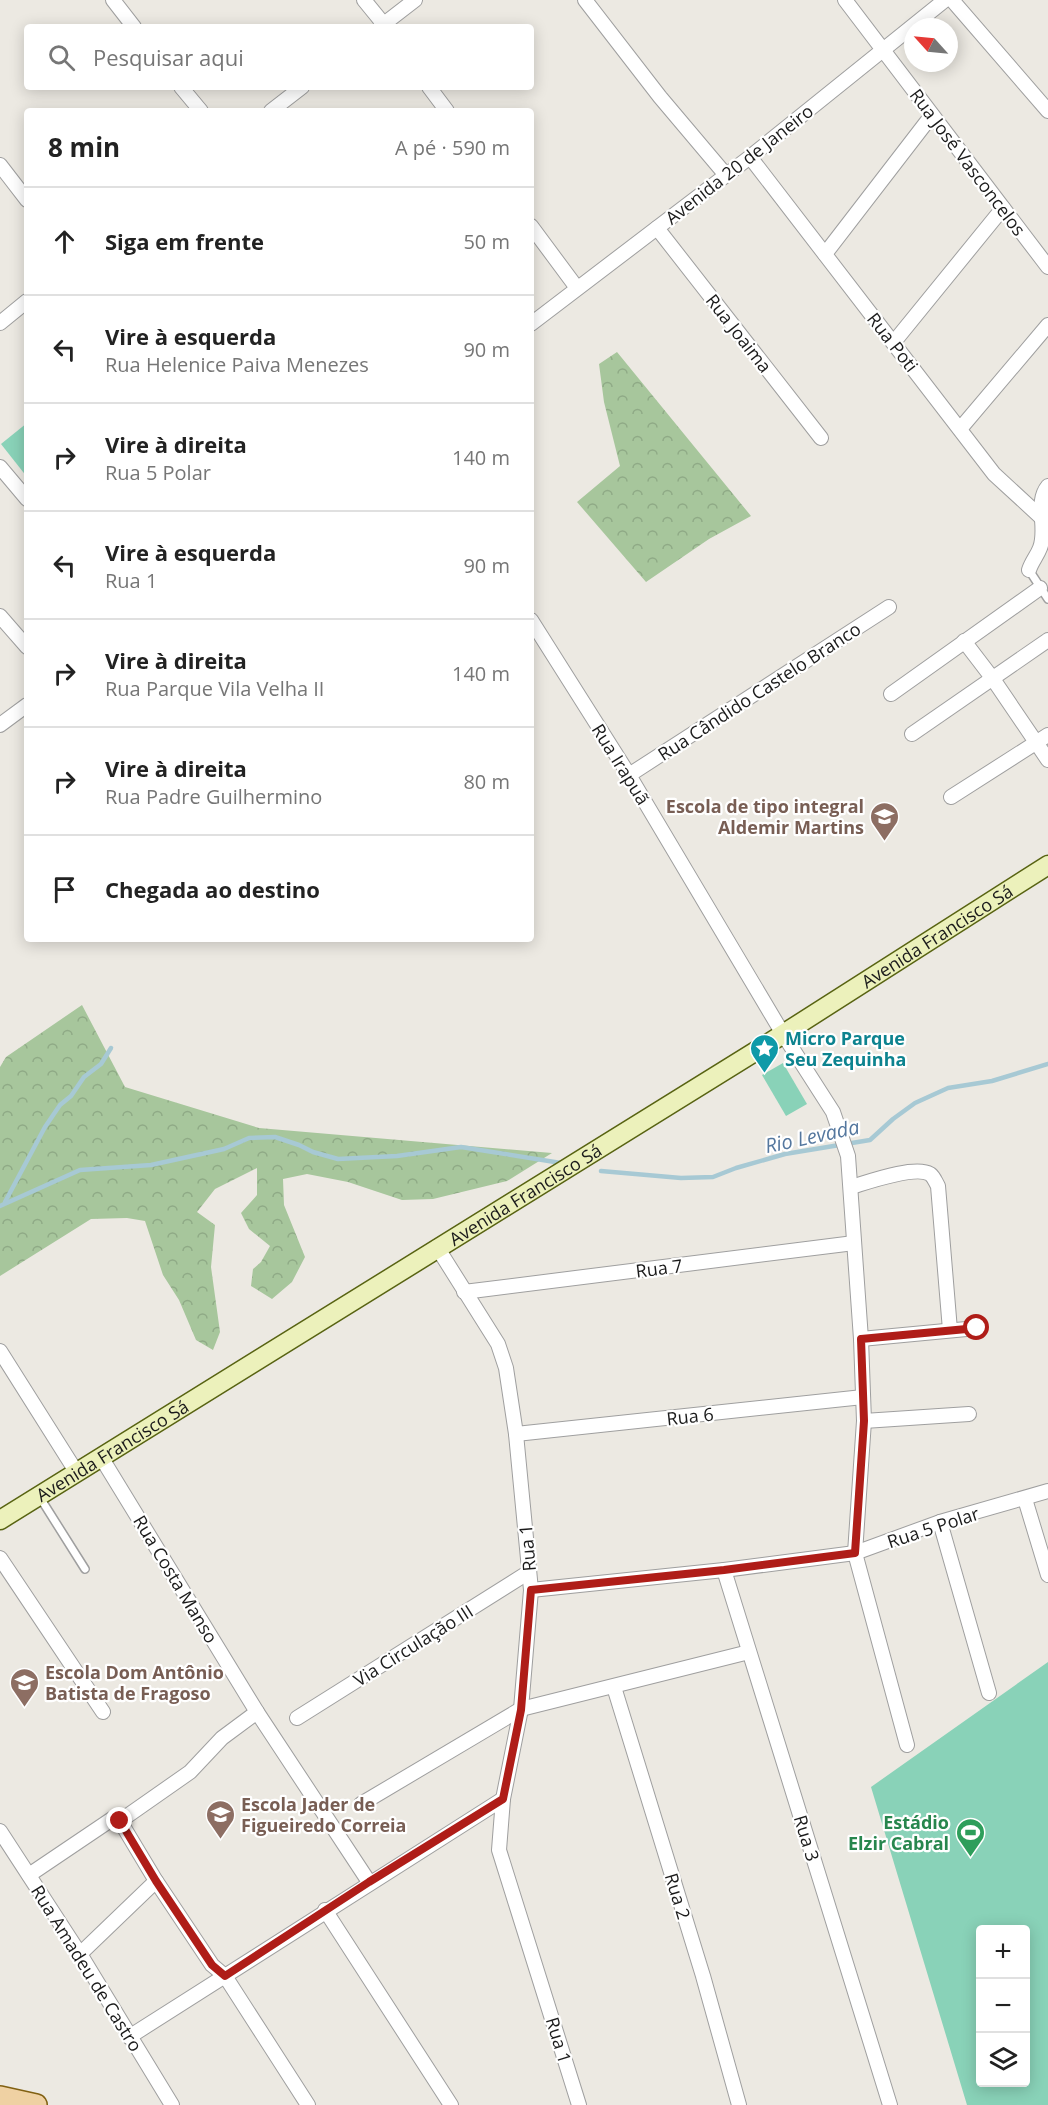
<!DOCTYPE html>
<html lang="pt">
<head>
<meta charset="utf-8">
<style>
	:root { --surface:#fff; --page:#f2f2f2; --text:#222; --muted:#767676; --line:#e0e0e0 }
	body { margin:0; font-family:"Open Sans",sans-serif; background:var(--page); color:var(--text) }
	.controls { position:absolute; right:18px; bottom:18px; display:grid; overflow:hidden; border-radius:6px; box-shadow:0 3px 15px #0003 }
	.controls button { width:54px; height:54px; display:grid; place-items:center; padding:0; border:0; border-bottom:2px solid var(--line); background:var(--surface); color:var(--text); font:30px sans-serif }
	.compass { position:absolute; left:904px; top:18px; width:54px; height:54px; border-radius:50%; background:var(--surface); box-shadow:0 3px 15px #0003; rotate:297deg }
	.stop { position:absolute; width:18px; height:18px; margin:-14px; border:4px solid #af1d18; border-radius:50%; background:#fff }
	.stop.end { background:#af1d18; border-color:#fff; box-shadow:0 2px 6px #0008 }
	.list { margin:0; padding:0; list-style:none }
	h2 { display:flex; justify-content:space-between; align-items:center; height:78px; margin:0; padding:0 24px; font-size:26px }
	h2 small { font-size:20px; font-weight:400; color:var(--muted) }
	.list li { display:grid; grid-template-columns:39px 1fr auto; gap:18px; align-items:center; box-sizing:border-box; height:108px; padding:0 24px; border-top:2px solid var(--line) }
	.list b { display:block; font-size:22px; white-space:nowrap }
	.list p { margin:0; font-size:20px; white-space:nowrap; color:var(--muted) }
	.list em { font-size:20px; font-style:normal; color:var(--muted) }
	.icon { flex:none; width:33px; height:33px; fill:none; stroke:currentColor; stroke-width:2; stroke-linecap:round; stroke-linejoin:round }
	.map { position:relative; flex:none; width:1048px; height:2105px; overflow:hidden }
	.search { position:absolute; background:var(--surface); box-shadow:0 3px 15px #0003; left:24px; top:24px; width:510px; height:66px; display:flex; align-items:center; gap:15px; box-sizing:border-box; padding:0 21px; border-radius:6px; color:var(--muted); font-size:22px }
	.panel { position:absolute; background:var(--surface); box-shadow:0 3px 15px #0003; left:24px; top:108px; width:510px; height:834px; border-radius:6px }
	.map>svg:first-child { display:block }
</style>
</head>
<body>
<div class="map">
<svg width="1048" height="2105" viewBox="0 0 1048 2105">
	<defs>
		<pattern id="forest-crowns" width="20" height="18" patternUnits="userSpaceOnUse" patternTransform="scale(1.5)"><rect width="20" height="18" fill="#a7c69c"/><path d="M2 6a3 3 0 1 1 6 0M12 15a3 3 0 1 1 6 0" fill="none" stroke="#8faa86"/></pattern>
	</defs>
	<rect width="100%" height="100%" fill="#ece9e2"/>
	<!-- forest -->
	<g fill="url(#forest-crowns)">
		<path d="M617 352 751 516 709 539 646 582 577 502 620 466 604 402 599 364Z"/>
		<path d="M82 1005 125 1087 259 1128 552 1153 507 1181 433 1199 402 1200 348 1182 307 1174 283 1179 284 1205 305 1257 292 1282 272 1299 251 1286 253 1269 261 1262 270 1246 249 1229 241 1213 257 1195V1168L215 1189 197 1212 215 1225 211 1267 220 1332 213 1350 196 1340 179 1300 163 1275 145 1221 127 1218 91 1219 0 1276V1067L6 1057Z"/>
	</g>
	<!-- pitch -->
	<g fill="#89d2b8" fill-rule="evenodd">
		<path d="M27 423V477L1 444Z"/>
		<path d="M783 1063 807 1104 786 1116 762 1075Z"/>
		<path d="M1048 1662V2105H967L871 1787ZM980 1930H1026V2082H980Z"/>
	</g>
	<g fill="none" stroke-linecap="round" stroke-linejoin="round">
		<!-- stream -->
		<g stroke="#a7c9d4" stroke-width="4.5">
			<path d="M601 1171 681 1178 713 1177 736 1168 785 1154 870 1140 893 1119 915 1103 948 1088 992 1081 1048 1064"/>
			<path d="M5 1202 45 1127 60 1105 71 1096 84 1077 101 1064 111 1048"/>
			<path d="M0 1206 80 1170 151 1165 224 1149 249 1138 275 1137 299 1145 313 1152 338 1159 397 1156 461 1147 561 1163"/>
		</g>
		<defs>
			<g id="lane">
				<path d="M1029 570 1048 599"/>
				<path d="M39 1496 85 1569"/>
			</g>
			<g id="street">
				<path d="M113 0 134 27"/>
				<path d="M364 0 386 27"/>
				<path d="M585 0 660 97 725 174"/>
				<path d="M845 0 1048 267"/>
				<path d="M952 0 1048 111"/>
				<path d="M380 27 415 0"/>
				<path d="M181 87 201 111"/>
				<path d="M429 87 447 111"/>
				<path d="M271 111 302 87"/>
				<path d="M750 157 994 474 1044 520"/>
				<path d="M0 165 27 200"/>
				<path d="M531 226 577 288"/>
				<path d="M657 228 821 438"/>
				<path d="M825 254 932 115"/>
				<path d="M0 323 27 301"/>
				<path d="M531 324 750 157 945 0"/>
				<path d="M894 342 1003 208"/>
				<path d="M960 429 1048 325"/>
				<path d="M0 467 27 499"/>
				<path d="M1029 570C1032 561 1037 556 1040 548 1048 528 1034 503 1048 486"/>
				<path d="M0 616 27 647"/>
				<path d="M531 620 629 775 783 1034 833 1112 848 1156 861 1339 864 1421 855 1553 907 1745"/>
				<path d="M964 641 993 679 1048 760"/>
				<path d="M891 694 1040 588"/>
				<path d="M0 725 27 705"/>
				<path d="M912 734 1048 640"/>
				<path d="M629 775 889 607"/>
				<path d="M951 797 1048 735"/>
				<path d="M851 1187C868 1182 915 1165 930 1174 934 1177 935 1181 938 1186L950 1330"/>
				<path d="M437 1247 498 1344 506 1368 516 1434 531 1590 521 1709 503 1799 499 1850 579 2105"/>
				<path d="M464 1292 854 1243"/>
				<path d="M861 1339 977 1328"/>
				<path d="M0 1351 77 1473"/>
				<path d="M864 1421 969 1414"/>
				<path d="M516 1434 863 1397"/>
				<path d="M101 1457 257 1712 369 1882"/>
				<path d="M1025 1499 1048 1575"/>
				<path d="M940 1522 989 1693"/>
				<path d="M0 1558 103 1712"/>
				<path d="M724 1570 890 2105"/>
				<path d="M531 1590 724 1570 855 1553 940 1522 1048 1491"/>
				<path d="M614 1687 703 1976 739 2105"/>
				<path d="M297 1718 529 1572"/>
				<path d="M361 1804 521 1709 749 1652"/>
				<path d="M120 1821 156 1881 212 1965 225 1976 308 2105"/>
				<path d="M0 1831 80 1954 172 2105"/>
				<path d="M29 1875 112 1819 120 1821 190 1772 222 1738 257 1712"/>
				<path d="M325 1910 451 2105"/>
				<path d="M80 1954 156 1881"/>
				<path d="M129 2037 503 1799"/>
			</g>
			<g id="secondary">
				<path id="s1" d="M0 1520 769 1043 1048 865"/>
			</g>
			<path id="primary" d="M0 2097 36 2105"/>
		</defs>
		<!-- lane casing -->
		<use href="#lane" stroke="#9f9f9f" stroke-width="10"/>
		<!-- street casing -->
		<use href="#street" stroke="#9f9f9f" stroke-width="16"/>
		<!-- secondary casing -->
		<use href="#secondary" stroke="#586312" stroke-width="21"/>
		<!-- primary casing -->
		<use href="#primary" stroke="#816012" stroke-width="24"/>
		<!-- lane -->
		<use href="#lane" stroke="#fff" stroke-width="7"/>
		<!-- street -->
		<use href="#street" stroke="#fff" stroke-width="14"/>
		<!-- secondary -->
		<use href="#secondary" stroke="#ecf1bb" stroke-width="18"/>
		<!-- primary -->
		<use href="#primary" stroke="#efd1a3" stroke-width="21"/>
	</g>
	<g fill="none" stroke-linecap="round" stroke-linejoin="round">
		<!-- route -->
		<path stroke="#af1d18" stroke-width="8" d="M120 1821 156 1881 212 1965 225 1976 369 1882 503 1799 521 1710 531 1590 724 1570 855 1553 864 1421 861 1339 977 1328"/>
	</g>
	<!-- icons -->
	<defs>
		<symbol id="school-pin" viewBox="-11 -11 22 30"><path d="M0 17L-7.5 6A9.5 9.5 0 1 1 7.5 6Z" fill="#8d6e63" stroke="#fff"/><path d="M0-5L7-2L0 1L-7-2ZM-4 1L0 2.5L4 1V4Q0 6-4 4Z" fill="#fff"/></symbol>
		<symbol id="sight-pin" viewBox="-11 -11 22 30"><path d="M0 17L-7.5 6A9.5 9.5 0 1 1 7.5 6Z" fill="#0f9aa8" stroke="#fff"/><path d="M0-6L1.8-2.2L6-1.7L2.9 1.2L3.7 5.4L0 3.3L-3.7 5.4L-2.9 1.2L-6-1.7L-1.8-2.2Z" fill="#fff"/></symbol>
		<symbol id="stadium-pin" viewBox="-11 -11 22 30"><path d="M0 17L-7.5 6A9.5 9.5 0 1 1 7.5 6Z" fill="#2e9e5b" stroke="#fff"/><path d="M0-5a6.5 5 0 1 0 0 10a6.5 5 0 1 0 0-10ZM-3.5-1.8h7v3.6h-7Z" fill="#fff"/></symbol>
	</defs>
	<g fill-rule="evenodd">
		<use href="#school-pin" x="868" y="800" width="33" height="45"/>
		<use href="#sight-pin" x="748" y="1032" width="33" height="45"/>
		<use href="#school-pin" x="8" y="1666" width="33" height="45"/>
		<use href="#school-pin" x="204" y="1798" width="33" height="45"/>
		<use href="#stadium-pin" x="954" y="1816" width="33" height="45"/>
	</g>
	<g text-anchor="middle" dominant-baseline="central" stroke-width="4.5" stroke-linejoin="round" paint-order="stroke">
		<!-- street labels -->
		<g font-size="18" fill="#1b1b1b" stroke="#fff">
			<text transform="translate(968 162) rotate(53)">Rua José Vasconcelos</text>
			<text transform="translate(739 164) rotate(-38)">Avenida 20 de Janeiro</text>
			<text transform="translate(739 333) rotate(52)">Rua Joaima</text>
			<text transform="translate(893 342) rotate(52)">Rua Poti</text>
			<text transform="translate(759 691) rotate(-33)">Rua Cândido Castelo Branco</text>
			<text transform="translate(621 764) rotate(58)">Rua Irapuã</text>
			<text stroke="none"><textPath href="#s1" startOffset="1104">Avenida Francisco Sá</textPath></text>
			<text stroke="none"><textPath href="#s1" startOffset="618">Avenida Francisco Sá</textPath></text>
			<text transform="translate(659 1268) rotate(-7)">Rua 7</text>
			<text transform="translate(690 1416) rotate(-6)">Rua 6</text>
			<text stroke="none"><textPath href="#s1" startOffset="132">Avenida Francisco Sá</textPath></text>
			<text transform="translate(933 1527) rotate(-18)">Rua 5 Polar</text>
			<text transform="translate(527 1548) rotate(-95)">Rua 1</text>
			<text transform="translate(176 1579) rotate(59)">Rua Costa Manso</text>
			<text transform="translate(413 1645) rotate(-32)">Via Circulação III</text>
			<text transform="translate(807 1838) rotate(73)">Rua 3</text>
			<text transform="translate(678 1896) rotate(73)">Rua 2</text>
			<text transform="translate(87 1968) rotate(58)">Rua Amadeu de Castro</text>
			<text transform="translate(559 2040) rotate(73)">Rua 1</text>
		</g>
		<!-- education labels -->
		<g font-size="18" font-weight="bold" fill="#785e54" stroke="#fff" text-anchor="start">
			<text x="864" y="806" text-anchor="end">Escola de tipo integral<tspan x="864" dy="21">Aldemir Martins</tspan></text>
			<text x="45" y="1672">Escola Dom Antônio<tspan x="45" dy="21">Batista de Fragoso</tspan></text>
			<text x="241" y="1804">Escola Jader de<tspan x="241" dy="21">Figueiredo Correia</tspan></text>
		</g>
		<!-- culture labels -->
		<g font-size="18" font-weight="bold" fill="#0d838f" stroke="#fff" text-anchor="start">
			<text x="785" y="1038">Micro Parque<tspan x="785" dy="21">Seu Zequinha</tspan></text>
		</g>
		<!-- leisure labels -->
		<g font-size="18" font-weight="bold" fill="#27864d" stroke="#fff" text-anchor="end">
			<text x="949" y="1822">Estádio<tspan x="949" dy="21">Elzir Cabral</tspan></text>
		</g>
		<!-- water labels -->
		<g font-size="20" font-style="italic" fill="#54779e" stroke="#fff">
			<text transform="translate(812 1136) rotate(-12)">Rio Levada</text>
		</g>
	</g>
</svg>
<div class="controls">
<button>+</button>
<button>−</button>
<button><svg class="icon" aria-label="layers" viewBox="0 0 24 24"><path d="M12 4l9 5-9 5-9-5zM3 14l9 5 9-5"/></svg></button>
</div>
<svg class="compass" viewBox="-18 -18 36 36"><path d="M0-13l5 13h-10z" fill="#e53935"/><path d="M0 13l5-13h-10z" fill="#767676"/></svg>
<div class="stop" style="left:977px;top:1328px"></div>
<div class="stop end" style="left:120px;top:1821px"></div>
<div class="search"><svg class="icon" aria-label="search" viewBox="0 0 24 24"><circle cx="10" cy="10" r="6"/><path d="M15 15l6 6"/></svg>Pesquisar aqui</div>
<section class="panel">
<h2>8 min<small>A pé · 590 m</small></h2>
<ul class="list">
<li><svg class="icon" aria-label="ahead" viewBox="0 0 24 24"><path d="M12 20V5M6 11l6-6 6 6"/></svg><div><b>Siga em frente</b></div><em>50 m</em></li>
<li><svg class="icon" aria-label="left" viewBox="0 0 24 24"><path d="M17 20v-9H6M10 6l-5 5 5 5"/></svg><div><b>Vire à esquerda</b><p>Rua Helenice Paiva Menezes</p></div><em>90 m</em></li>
<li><svg class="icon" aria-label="right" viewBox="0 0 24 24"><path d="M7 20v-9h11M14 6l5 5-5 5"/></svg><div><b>Vire à direita</b><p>Rua 5 Polar</p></div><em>140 m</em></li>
<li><svg class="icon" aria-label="left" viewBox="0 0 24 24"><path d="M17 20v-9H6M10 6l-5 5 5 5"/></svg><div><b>Vire à esquerda</b><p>Rua 1</p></div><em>90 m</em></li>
<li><svg class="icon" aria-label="right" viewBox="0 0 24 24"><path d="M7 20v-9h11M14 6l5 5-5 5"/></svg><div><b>Vire à direita</b><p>Rua Parque Vila Velha II</p></div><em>140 m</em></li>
<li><svg class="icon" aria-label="right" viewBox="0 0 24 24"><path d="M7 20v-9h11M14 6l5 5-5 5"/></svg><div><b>Vire à direita</b><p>Rua Padre Guilhermino</p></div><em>80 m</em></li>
<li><svg class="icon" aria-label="arrive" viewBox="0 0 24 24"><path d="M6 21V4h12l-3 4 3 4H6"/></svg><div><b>Chegada ao destino</b></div></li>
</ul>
</section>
</div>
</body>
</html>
